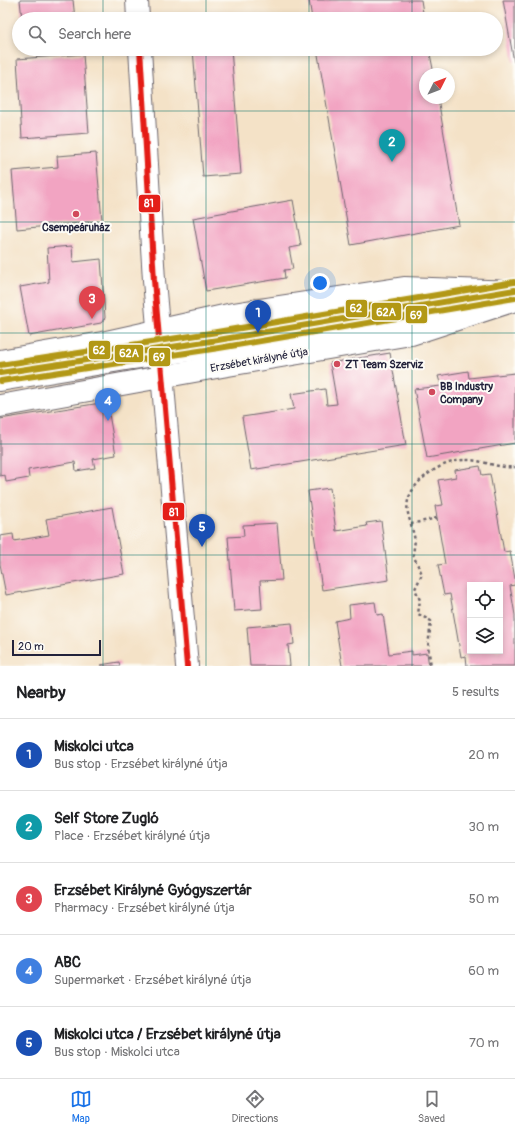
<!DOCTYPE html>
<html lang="en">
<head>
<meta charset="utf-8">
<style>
	:root { --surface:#fff; --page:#f6f6f6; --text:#202124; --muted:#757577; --line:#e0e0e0; --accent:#1a73e8 }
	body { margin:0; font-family:Pangolin,sans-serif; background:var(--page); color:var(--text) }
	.controls { position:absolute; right:12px; bottom:12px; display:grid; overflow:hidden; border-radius:0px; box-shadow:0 2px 6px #0003 }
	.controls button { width:36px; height:36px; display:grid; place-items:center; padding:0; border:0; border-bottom:1px solid var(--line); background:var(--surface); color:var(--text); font:20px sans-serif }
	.compass { position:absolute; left:419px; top:68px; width:36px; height:36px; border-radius:50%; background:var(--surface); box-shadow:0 2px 6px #0003; rotate:48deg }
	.scale { position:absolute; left:12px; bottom:10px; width:89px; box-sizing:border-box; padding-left:4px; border:2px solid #22223b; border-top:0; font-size:11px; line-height:14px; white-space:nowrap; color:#22223b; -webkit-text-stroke:3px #fdfcf7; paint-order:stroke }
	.you { position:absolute; left:320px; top:283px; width:14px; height:14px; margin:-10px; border:3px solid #fff; border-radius:50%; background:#1a73e8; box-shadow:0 0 0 6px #1a73e833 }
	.badge { display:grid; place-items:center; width:26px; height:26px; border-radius:50%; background:var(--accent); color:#fff; font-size:13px; font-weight:700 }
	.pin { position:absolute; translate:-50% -33px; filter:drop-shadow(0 1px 2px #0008) }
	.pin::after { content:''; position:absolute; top:21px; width:14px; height:12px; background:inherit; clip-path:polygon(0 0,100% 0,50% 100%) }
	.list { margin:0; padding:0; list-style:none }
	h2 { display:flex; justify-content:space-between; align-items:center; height:52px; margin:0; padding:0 16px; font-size:17px }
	h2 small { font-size:13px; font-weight:400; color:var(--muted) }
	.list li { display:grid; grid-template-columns:26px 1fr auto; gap:12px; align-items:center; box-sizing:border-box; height:72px; padding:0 16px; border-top:1px solid var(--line) }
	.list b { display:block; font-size:15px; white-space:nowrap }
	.list p { margin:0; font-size:13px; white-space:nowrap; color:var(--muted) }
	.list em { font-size:13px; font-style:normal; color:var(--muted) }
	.icon { flex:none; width:22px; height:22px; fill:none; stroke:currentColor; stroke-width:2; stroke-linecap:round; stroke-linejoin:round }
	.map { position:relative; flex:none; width:515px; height:666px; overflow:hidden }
	.search { position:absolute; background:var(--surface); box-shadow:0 2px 6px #0003; left:12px; right:12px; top:12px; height:44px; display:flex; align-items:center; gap:10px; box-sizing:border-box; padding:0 14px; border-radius:22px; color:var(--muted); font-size:15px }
	.sheet { height:412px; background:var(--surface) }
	nav { display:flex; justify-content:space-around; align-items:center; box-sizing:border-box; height:56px; border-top:1px solid var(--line); background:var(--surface); font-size:11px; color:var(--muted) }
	nav a { display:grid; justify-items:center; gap:2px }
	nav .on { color:var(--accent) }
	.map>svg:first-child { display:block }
</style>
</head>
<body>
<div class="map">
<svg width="515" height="666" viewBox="0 0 515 666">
	<rect width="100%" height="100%" fill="#fdfcf7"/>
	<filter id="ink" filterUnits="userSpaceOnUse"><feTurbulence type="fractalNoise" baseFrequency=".025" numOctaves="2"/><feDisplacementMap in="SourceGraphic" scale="8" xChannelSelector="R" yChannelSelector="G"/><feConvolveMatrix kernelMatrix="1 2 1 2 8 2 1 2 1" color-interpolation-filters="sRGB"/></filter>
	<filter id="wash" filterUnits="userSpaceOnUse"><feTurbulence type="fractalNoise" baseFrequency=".012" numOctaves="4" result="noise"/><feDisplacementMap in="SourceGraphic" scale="16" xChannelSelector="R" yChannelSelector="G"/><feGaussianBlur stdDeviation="0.9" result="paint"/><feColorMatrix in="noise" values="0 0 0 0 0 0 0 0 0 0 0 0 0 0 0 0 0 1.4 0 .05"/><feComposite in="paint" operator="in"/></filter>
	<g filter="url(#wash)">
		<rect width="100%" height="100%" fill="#f4e2c7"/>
		<g id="blocks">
			<!-- building -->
			<g fill="#f2a4c2" fill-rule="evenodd">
				<path d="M20 0H73L75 19H22Z"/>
				<path d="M309 0H421L424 19H312Z"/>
				<path d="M503 0H515V62H514Z"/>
				<path d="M193 49H231L241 174 203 177Z"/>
				<path d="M317 49H429L434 74H425V98H438L459 225 351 245Z"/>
				<path d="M83 54 89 133 22 138 17 59Z"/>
				<path d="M96 153 102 221 17 229 12 171 58 167 57 156Z"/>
				<path d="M293 200 301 246 289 248 293 269 284 270 285 278 206 291 193 218Z"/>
				<path d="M72 246 73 262 101 259 105 318 101 323 29 336 20 287 49 282 47 248Z"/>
				<path d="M390 353 406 445 251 470 242 417 294 409 291 394 325 389 327 405 337 404 330 363Z"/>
				<path d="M468 371 469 378 515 373V443L427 458 414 389 441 386 438 376Z"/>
				<path d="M107 402 116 455 93 459 95 468 76 471 75 462 28 470 29 478 6 482 5 475 0 476V419Z"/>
				<path d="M480 466 482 475 490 474 504 552 510 551 515 579V585L510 586 515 615V666H467L466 656 461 657 450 594 444 595 438 565 445 564 435 506 443 505 438 480 456 477 455 470ZM470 585H500V651H470Z"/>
				<path d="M330 488 336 531 367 526 366 523 381 521 389 580 322 590 308 491Z"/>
				<path d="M112 507 124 574 6 595 0 564V536L13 534 14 541 49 535 46 519Z"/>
				<path d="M277 523 282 580 260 581 262 609 234 611 228 537 244 536 243 525Z"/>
				<path d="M375 602 377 615 383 614 389 654 412 651V655L427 653 429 666H342L335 621 350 618 349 605Z"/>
				<path d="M292 623 294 644 288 645 290 666H250L247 627Z"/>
				<path d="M119 662 120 666H101L100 665Z"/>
			</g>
		</g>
	</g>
	<g filter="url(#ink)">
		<use href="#blocks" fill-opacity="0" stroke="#6c656c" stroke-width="1"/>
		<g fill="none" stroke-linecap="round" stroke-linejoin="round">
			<defs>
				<g id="minor">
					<path d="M137 0 138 19"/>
					<path d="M140 49 154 280 187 666"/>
					<path d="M0 361 102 343 233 314 404 288 515 292"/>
					<path d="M0 380 132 358 219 346 463 306"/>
					<path d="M0 406 222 366 411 334 515 300"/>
				</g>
			</defs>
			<!-- minor casing -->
			<use href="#minor" stroke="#6c656c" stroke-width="24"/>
			<!-- path -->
			<g stroke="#6c656c" stroke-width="2.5" stroke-dasharray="3 3" stroke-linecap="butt">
				<path d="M437 518 411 524C408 515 405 505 410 495 418 476 447 459 467 460 483 460 499 469 515 467"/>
				<path d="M411 524 415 540 413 555 422 574 415 589 420 600 418 614 431 621 428 647 431 666"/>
			</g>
			<!-- minor -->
			<use href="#minor" stroke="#fff" stroke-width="22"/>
			<defs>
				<path id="bus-1" d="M140 49 154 280 187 666"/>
			</defs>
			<!-- bus-1 casing -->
			<use href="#bus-1" stroke="#fdfcf7" stroke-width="9"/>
			<!-- bus-1 -->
			<use href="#bus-1" stroke="#e41f18" stroke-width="6"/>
			<defs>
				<path id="tram-1" d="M0 373 218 340 515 290"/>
				<path id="tram-2" d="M1 381 219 348 515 298"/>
				<path id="tram-3" d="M0 365 217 332 514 282"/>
			</defs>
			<!-- tram-1 casing -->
			<use href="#tram-1" stroke="#fdfcf7" stroke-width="9"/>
			<!-- tram-2 casing -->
			<use href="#tram-2" stroke="#fdfcf7" stroke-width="9"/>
			<!-- tram-3 casing -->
			<use href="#tram-3" stroke="#fdfcf7" stroke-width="9"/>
			<!-- tram-1 -->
			<use href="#tram-1" stroke="#b29815" stroke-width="6"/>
			<!-- tram-2 -->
			<use href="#tram-2" stroke="#b29815" stroke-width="6"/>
			<!-- tram-3 -->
			<use href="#tram-3" stroke="#b29815" stroke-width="6"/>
		</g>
	</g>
	<!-- grid -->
	<path fill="none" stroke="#0f766e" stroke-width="1" stroke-opacity="0.55" d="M103 0V19M206 0V19M309 0V19M412 0V19M103 49V666M206 49V666M309 49V666M412 49V666M0 111H515M0 222H515M0 333H515M0 444H515M0 555H515"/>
	<!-- markers -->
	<g fill="#d1495b" stroke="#fdfcf7" stroke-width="1.5">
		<circle cx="76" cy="214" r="4"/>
		<circle cx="337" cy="364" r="4"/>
		<circle cx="432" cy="392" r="4"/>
	</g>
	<g text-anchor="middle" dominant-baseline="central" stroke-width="4" stroke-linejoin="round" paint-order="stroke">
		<!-- poi labels -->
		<g font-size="11" font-weight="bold" fill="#22223b" stroke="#fdfcf7" text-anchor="start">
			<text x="76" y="227" text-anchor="middle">Csempeáruház</text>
			<text x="345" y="364">ZT Team Szerviz</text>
			<text x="440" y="386">BB Industry<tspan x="440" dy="13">Company</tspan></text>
		</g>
		<!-- street labels -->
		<g font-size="11" fill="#22223b" stroke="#fdfcf7">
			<text transform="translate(259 360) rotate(-10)">Erzsébet királyné útja</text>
		</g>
	</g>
	<g stroke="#fdfcf7" stroke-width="1.5">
		<rect x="138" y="194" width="23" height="19" rx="4" fill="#e41f18"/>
		<rect x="345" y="299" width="23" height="19" rx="4" fill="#b29815"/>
		<rect x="371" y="302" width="31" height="19" rx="4" fill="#b29815"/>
		<rect x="405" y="305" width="23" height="19" rx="4" fill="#b29815"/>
		<rect x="88" y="340" width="23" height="20" rx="4" fill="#b29815"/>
		<rect x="114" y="344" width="30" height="19" rx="4" fill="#b29815"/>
		<rect x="148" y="347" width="23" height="20" rx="4" fill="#b29815"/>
		<rect x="162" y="502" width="23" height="19" rx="4" fill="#e41f18"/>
	</g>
	<g font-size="11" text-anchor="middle" font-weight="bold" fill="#fff">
		<text x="149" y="207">81</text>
		<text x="356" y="312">62</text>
		<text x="386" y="316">62A</text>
		<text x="416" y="319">69</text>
		<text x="99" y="354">62</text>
		<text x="129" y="357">62A</text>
		<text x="159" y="361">69</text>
		<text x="174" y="516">81</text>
	</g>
</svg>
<div class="controls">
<button><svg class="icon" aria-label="locate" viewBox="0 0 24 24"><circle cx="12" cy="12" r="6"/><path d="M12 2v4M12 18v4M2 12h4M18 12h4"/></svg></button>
<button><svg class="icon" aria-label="layers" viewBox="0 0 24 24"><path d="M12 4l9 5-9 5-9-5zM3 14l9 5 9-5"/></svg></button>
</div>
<svg class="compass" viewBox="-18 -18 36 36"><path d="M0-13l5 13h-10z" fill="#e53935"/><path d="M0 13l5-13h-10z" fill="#757577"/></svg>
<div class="scale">20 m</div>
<div class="you"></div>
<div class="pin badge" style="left:258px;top:333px;background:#1a4fb4">1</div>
<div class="pin badge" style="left:392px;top:162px;background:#0f9aa8">2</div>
<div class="pin badge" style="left:92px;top:319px;background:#e0444e">3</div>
<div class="pin badge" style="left:108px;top:421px;background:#3f7fe0">4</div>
<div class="pin badge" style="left:202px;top:547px;background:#1a4fb4">5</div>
<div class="search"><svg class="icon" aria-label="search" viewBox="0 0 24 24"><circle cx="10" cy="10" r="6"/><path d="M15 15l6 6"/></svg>Search here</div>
</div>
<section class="sheet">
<h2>Nearby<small>5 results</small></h2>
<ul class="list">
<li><span class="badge" style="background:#1a4fb4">1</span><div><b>Miskolci utca</b><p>Bus stop · Erzsébet királyné útja</p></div><em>20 m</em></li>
<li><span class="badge" style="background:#0f9aa8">2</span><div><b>Self Store Zugló</b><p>Place · Erzsébet királyné útja</p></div><em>30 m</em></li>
<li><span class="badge" style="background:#e0444e">3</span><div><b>Erzsébet Királyné Gyógyszertár</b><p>Pharmacy · Erzsébet királyné útja</p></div><em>50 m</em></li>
<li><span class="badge" style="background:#3f7fe0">4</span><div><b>ABC</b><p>Supermarket · Erzsébet királyné útja</p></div><em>60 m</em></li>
<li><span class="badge" style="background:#1a4fb4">5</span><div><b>Miskolci utca / Erzsébet királyné útja</b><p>Bus stop · Miskolci utca</p></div><em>70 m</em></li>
</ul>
</section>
<nav>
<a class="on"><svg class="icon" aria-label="map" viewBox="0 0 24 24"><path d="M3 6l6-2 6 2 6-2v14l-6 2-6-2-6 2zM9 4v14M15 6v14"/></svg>Map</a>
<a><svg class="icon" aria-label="directions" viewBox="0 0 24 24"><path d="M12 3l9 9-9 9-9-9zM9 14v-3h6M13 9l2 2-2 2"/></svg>Directions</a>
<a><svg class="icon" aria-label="saved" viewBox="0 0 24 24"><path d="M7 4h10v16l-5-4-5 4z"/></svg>Saved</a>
</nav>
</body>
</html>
